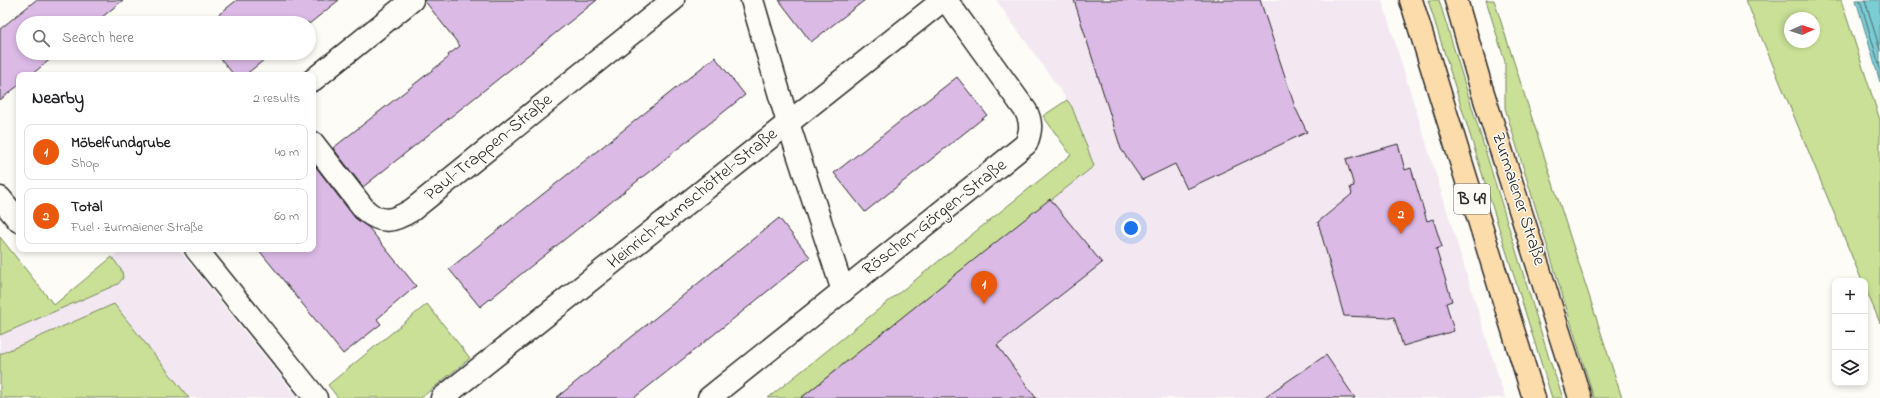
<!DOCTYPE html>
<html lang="en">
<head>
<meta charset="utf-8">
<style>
	:root { --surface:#fff; --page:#f6f6f6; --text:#202124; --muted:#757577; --line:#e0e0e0; --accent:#ea580c }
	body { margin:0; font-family:"Indie Flower",sans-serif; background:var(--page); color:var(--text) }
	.controls { position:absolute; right:12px; bottom:12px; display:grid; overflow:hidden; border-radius:8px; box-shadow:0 2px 6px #0003 }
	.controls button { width:36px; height:36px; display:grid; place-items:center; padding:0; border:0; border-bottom:1px solid var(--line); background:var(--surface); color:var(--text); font:20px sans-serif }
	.compass { position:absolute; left:1784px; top:12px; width:36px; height:36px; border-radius:50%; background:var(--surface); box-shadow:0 2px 6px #0003; rotate:87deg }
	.you { position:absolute; left:1131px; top:228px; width:14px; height:14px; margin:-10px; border:3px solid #fff; border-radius:50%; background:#1a73e8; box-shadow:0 0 0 6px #1a73e833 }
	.badge { display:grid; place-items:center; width:26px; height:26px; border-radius:50%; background:var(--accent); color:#fff; font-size:13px; font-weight:700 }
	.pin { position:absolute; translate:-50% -33px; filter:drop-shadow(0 1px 2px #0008) }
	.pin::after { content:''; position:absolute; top:21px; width:14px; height:12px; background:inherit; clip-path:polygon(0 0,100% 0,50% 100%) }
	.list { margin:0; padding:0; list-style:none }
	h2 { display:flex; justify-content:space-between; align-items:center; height:52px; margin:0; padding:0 16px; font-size:17px }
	h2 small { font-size:13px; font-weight:400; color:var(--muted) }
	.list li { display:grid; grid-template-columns:26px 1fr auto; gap:12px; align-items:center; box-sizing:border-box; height:56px; margin:0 8px 8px; padding:0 8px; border:1px solid var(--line); border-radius:8px }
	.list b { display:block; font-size:15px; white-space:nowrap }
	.list p { margin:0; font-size:13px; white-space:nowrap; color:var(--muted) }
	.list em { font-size:13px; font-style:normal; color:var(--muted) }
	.icon { flex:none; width:22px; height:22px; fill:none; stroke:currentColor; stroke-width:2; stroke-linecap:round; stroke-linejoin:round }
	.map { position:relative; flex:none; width:1880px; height:398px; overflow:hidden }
	.search { position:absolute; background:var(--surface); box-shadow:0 2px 6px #0003; left:16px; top:16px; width:300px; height:44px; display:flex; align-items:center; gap:10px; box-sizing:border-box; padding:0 14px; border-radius:22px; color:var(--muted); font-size:15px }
	.panel { position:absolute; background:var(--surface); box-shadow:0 2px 6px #0003; left:16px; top:72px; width:300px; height:180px; border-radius:8px }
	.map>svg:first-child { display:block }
</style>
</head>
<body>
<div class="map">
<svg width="1880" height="398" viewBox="0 0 1880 398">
	<rect width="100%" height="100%" fill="#fdfcf7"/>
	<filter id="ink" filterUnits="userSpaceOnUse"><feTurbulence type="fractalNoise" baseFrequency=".025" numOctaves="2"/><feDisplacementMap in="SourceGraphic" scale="8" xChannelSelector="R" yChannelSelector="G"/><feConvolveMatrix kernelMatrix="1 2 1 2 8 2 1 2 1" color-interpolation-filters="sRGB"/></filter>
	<g filter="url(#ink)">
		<!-- built -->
		<g fill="#f3e8f2">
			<path d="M996 0H1382L1505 398H789L1091 159 1072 107Z"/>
			<path d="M0 237 54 305 122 249H178L298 398H0Z"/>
		</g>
		<!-- green -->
		<g fill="#c9e096" stroke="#7a8660" fill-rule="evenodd">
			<path d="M1428 0H1439L1549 358 1563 398H1552Z"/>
			<path d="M1486 0H1494L1622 398H1594L1593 395 1505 108V62Z"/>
			<path d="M1746 0H1841L1880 120V323L1865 287V281H1862ZM1790 18H1814V42H1790Z"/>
			<path d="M1067 100 1072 107 1094 166 801 398H768L1071 155 1043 116Z"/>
			<path d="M0 237 54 305 112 257 122 271 123 278 118 284 0 335Z"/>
			<path d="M114 304 189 398H0V354Z"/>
			<path d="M427 304 470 358 421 398H338L328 385Z"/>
		</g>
		<!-- water -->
		<path fill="#7bccd4" stroke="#5b8c90" d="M1856 0H1880V82Z"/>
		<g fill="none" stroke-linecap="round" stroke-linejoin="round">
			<!-- shore -->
			<g stroke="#4b6b6f" stroke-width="1">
				<path d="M1860 0 1880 68"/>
				<path d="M1865 0 1880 50"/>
			</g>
		</g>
		<!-- building -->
		<g fill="#dbbae6" stroke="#2b2b2b">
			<path d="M36 0H123L95 23H23V53H58L31 75H19V85L0 100V29Z"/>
			<path d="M237 0H339L309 24V23H208Z"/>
			<path d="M424 0H597L363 187 333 148 449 57 448 55 460 46Z"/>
			<path d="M779 0H865L811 42Z"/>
			<path d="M1074 0H1260L1295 107 1307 132 1187 189 1175 164 1142 180 1121 149Z"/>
			<path d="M216 53H273L245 75H234Z"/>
			<path d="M715 57 745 95 480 307 449 269Z"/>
			<path d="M957 77 987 115 865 212 834 173Z"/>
			<path d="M1398 144 1405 170 1411 168 1427 221 1433 219 1442 247 1436 249 1452 301 1446 303 1454 331 1403 346 1394 317 1390 318 1344 316 1318 222 1352 194 1350 187 1354 186 1346 159Z"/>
			<path d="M313 163 355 218 369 228 416 286 377 319 381 324 343 354 258 249H313Z"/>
			<path d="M1050 199 1102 263 997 345 1036 398H801Z"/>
			<path d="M779 218 810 257 712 336 634 398H556Z"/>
			<path d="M1326 355 1355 398H1263Z"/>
		</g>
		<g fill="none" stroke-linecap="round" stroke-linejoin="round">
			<defs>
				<g id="street">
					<path d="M752 0 788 123 843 291"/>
					<path d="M313 80 412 0"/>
					<path d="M313 143 365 210C382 225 394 221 412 210L673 0"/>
					<path d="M0 198 19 221"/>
					<path d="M196 249 316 398"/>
					<path d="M442 398 943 0"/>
					<path d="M709 398 1026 144C1031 131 1032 123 1026 111L946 0"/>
				</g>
				<g id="primary">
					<path d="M1411 0 1534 398"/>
					<path d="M1456 0 1481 87 1580 398"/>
				</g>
			</defs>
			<!-- street casing -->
			<use href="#street" stroke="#2b2b2b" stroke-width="25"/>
			<!-- primary casing -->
			<use href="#primary" stroke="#2b2b2b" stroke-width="25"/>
			<!-- street -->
			<use href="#street" stroke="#fdfcf7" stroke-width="22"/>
			<!-- primary -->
			<use href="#primary" stroke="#fddcac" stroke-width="22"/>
		</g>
	</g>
	<g text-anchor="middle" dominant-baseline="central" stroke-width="3" stroke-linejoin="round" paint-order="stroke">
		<!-- shield labels -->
		<rect fill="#fdfcf7" stroke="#6a6a68" stroke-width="1" x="1454" y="184" width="36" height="30" rx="3"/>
		<g font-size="17" font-weight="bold" fill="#2b2b2b">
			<text x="1472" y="199">B 49</text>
		</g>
		<!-- street labels -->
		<g font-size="18" fill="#2b2b2b" stroke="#fdfcf7">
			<text transform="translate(489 148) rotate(-39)">Paul-Trappen-Straße</text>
			<text transform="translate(693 199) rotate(-39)">Heinrich-Rumschöttel-Straße</text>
			<text transform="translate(1518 199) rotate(72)">Zurmaiener Straße</text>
			<text transform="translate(935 218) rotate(-38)">Röschen-Görgen-Straße</text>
		</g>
	</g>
</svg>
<div class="controls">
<button>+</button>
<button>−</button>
<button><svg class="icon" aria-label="layers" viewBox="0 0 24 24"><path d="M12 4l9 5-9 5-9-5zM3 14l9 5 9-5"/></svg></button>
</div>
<svg class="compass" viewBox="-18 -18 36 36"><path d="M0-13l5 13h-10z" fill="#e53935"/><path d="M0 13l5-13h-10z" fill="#757577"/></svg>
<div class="you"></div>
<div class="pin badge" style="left:984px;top:304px">1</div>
<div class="pin badge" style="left:1401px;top:234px">2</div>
<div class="search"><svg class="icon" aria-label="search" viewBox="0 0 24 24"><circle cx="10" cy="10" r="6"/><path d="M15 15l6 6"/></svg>Search here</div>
<section class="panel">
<h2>Nearby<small>2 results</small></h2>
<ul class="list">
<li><span class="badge">1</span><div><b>Möbelfundgrube</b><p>Shop</p></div><em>40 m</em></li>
<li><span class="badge">2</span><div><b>Total</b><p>Fuel · Zurmaiener Straße</p></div><em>60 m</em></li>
</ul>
</section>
</div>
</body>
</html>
